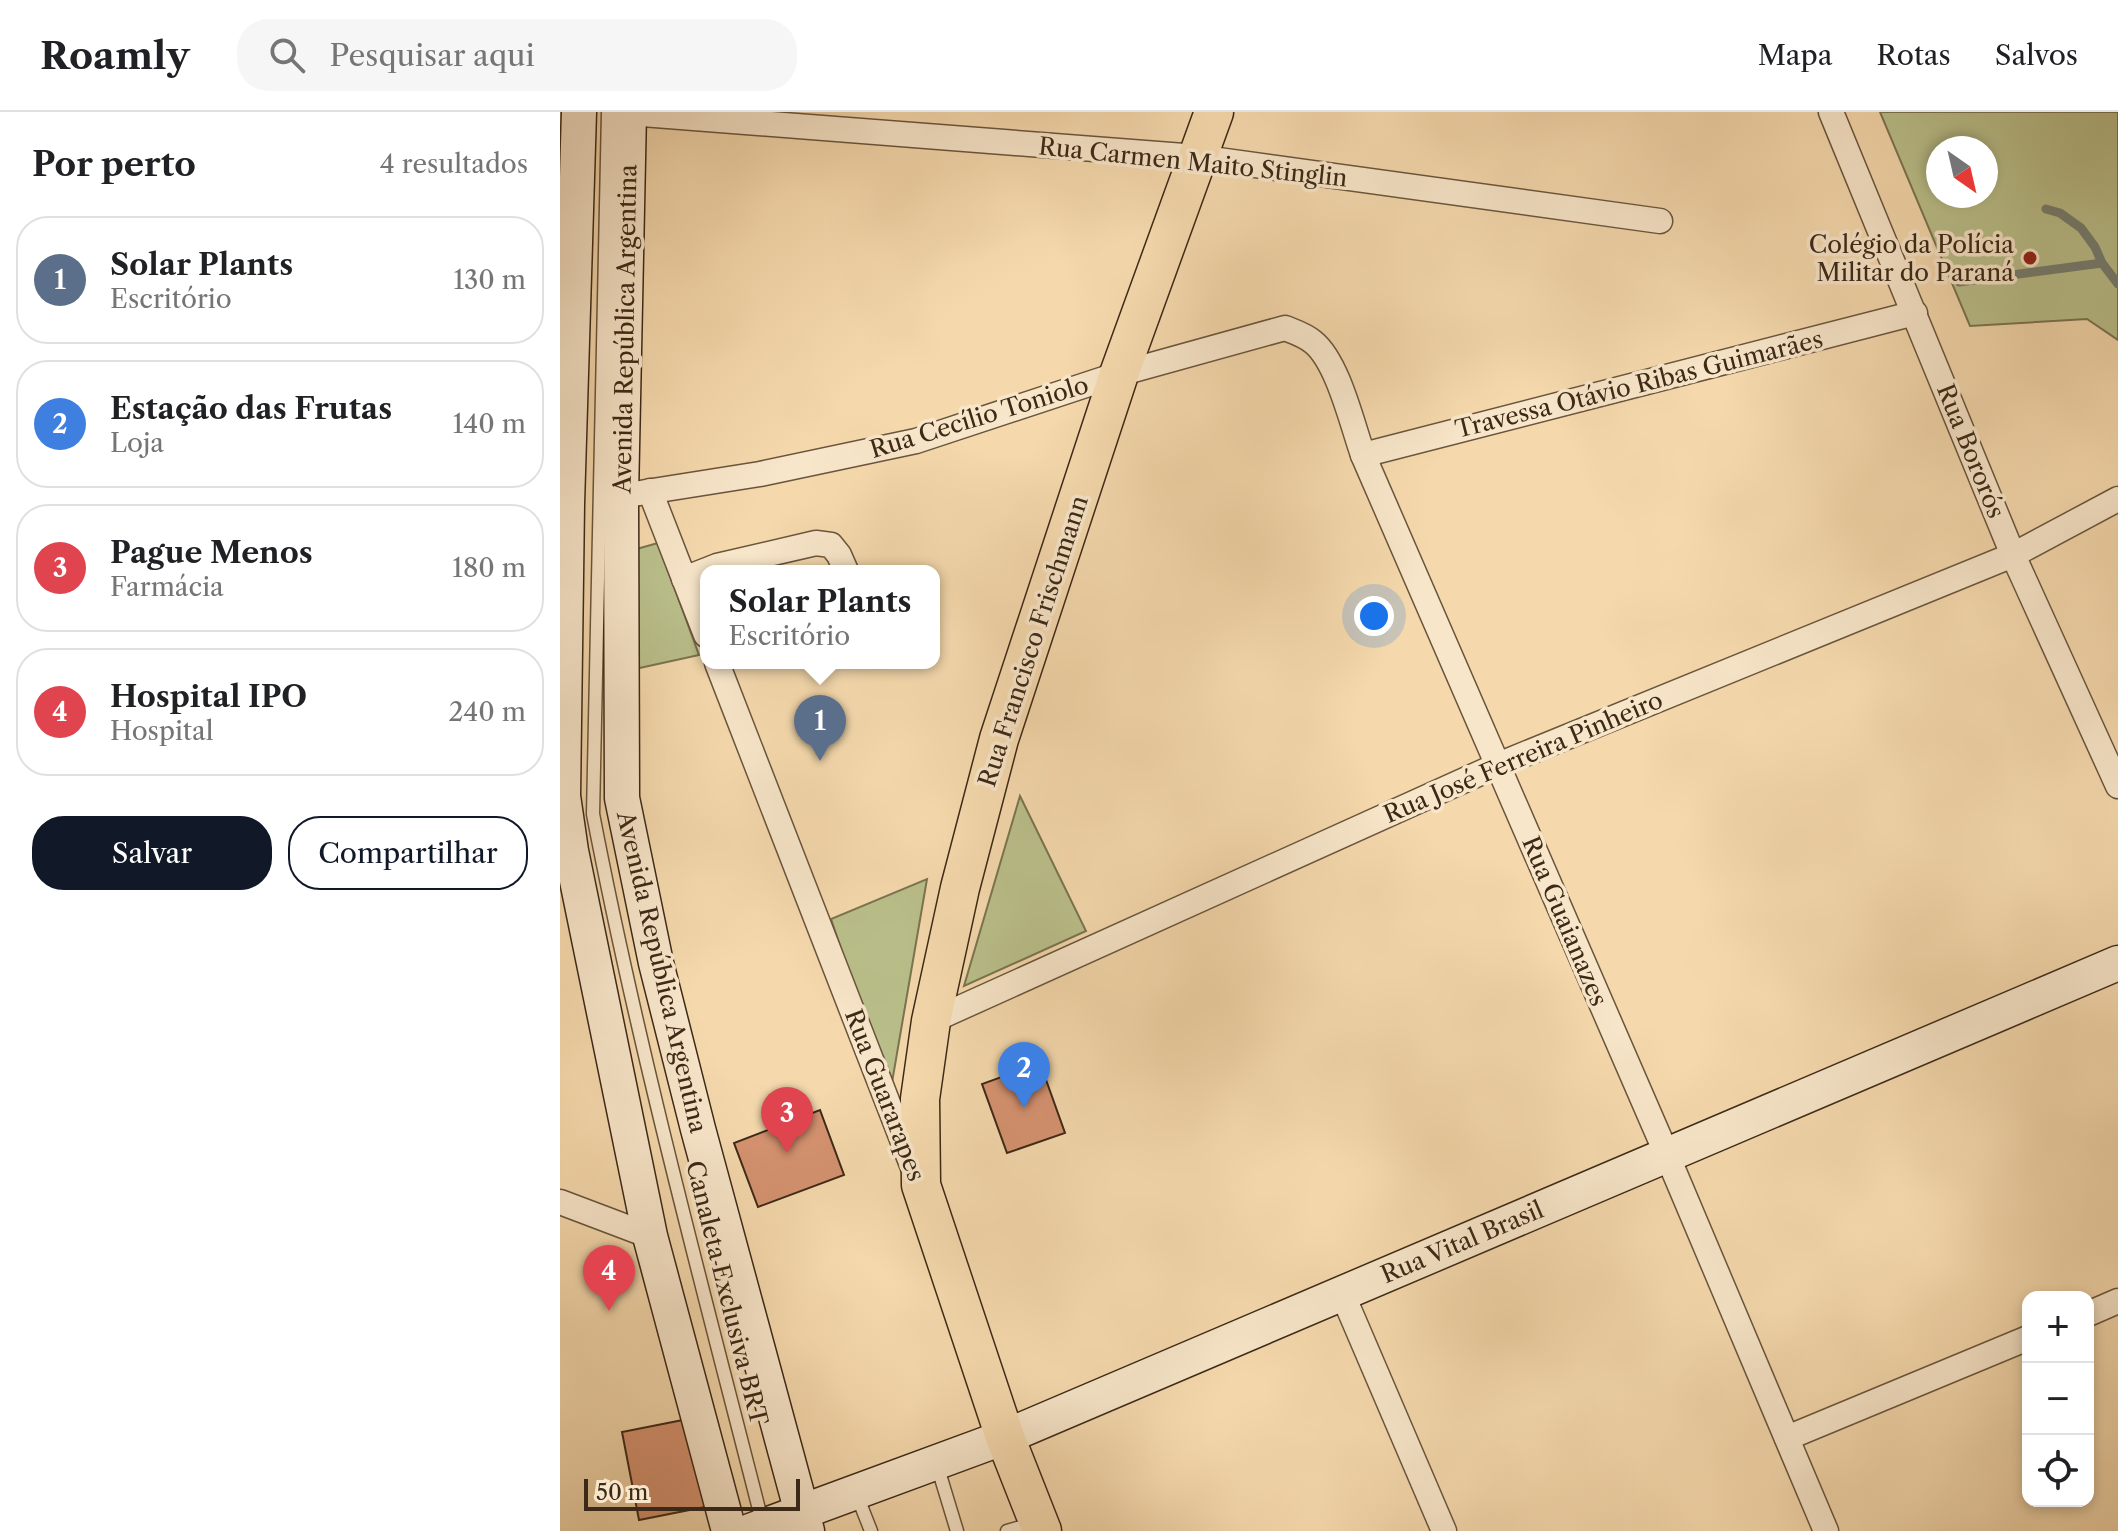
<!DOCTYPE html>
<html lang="pt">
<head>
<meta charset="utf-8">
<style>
	:root { --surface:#fff; --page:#f6f6f6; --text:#202124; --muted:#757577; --line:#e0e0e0; --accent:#111827 }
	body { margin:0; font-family:"Libre Caslon Text",serif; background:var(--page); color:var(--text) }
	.controls { position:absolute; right:24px; bottom:24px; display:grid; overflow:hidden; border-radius:16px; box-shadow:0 4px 12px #0003 }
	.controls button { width:72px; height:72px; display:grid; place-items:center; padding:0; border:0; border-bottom:2px solid var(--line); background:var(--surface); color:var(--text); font:40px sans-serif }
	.compass { position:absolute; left:1366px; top:24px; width:72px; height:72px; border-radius:50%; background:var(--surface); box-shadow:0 4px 12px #0003; rotate:146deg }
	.scale { position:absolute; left:24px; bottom:20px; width:216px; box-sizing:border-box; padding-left:8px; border:4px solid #3c2917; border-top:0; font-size:22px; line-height:28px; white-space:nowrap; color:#3c2917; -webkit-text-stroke:6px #f8e6ca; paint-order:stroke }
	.you { position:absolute; left:814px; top:504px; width:28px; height:28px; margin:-20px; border:6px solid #fff; border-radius:50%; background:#1a73e8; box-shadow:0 0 0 12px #1a73e833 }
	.badge { display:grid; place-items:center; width:52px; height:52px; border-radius:50%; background:var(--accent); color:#fff; font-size:26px; font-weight:700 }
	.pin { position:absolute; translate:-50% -66px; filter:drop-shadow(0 2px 4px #0008) }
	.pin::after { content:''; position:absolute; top:42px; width:28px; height:24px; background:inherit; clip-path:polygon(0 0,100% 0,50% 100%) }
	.popup { position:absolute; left:140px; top:453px; width:240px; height:104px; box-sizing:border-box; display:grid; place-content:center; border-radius:16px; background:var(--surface); filter:drop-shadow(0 2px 6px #0005); font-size:26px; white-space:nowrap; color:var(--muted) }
	.popup b { font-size:30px; color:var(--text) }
	.popup::after { content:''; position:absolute; left:50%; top:100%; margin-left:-16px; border:16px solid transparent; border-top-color:var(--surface) }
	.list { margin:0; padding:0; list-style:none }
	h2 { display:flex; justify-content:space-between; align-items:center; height:104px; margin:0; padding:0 32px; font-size:34px }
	h2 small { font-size:26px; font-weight:400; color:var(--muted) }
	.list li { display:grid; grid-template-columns:52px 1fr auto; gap:24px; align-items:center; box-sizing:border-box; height:128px; margin:0 16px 16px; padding:0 16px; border:2px solid var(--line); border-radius:32px }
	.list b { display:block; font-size:30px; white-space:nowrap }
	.list p { margin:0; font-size:26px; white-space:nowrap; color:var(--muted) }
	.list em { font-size:26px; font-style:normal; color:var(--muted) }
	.actions { display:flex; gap:16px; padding:24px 32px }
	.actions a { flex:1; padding:18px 0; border:2px solid var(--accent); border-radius:32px; text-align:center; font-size:28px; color:var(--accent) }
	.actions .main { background:var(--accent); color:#fff }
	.icon { flex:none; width:44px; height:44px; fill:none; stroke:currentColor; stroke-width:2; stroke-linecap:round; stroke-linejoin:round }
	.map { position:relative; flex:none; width:1558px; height:1419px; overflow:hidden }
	header { display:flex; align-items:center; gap:48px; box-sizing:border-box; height:112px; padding:0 40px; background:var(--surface); border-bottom:2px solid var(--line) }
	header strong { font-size:38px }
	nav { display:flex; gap:44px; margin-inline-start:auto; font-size:28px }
	.search { width:560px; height:72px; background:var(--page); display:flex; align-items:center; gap:20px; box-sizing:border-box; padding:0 28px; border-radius:32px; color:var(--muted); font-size:30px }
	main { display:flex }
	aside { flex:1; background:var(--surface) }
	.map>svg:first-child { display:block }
</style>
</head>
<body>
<header>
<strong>Roamly</strong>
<div class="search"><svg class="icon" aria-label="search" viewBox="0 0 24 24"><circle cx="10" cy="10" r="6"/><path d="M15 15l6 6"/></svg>Pesquisar aqui</div>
<nav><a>Mapa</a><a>Rotas</a><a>Salvos</a></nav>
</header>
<main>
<aside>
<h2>Por perto<small>4 resultados</small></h2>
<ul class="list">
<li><span class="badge" style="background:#5c6f8a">1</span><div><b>Solar Plants</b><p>Escritório</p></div><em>130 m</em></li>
<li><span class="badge" style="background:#3f7fe0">2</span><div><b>Estação das Frutas</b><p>Loja</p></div><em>140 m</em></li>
<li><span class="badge" style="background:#e0444e">3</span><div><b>Pague Menos</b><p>Farmácia</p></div><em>180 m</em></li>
<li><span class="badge" style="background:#e0444e">4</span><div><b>Hospital IPO</b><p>Hospital</p></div><em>240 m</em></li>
</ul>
<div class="actions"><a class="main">Salvar</a><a>Compartilhar</a></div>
</aside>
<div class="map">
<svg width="1558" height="1419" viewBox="0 0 1558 1419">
	<rect width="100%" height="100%" fill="#f5d9ad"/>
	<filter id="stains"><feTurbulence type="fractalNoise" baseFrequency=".0025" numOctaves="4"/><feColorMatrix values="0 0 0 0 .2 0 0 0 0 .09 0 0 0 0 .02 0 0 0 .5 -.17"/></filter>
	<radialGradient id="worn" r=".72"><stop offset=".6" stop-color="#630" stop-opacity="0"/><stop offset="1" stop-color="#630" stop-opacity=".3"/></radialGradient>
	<!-- green -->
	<g fill="#bac08b" stroke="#7b7451" stroke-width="2" fill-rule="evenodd">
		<path d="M1320 0H1558V228L1527 207 1410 214ZM1426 36V84H1378V36Z"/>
		<path d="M98 431 139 543 75 557 73 438Z"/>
		<path d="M460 684 526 819 404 874Z"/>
		<path d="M367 767 330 982 271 807Z"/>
	</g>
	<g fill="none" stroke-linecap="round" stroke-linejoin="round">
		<!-- stream -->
		<g stroke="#767f73" stroke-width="9">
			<path d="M1486 97 1500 101 1521 116 1535 135 1542 151 1558 172"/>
			<path d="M1399 170 1542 151"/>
		</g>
	</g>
	<!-- building -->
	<g fill="#d69371" stroke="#3c2917" stroke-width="2">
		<path d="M480 951 505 1021 447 1041 422 972Z"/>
		<path d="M260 998 284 1063 198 1095 174 1031Z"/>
		<path d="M128 1307 145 1395 79 1408 62 1320Z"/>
	</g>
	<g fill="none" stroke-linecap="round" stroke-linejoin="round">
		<defs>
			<g id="lane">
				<path d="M48 0 33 702C79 941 143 1177 203 1413"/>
				<path d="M377 1353 397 1419"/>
				<path d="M296 1381 311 1419"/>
				<path d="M447 1419 475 1411"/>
			</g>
			<g id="street">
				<path d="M1271 0 1453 443 1558 674"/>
				<path d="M69 1 637 45 1100 109"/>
				<path d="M803 343 1355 201"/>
				<path d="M90 379 146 523"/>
				<path d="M61 384 200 362 356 329 559 262 725 216C735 220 745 223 753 230 778 250 792 312 803 343L1107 1043 1266 1419"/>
				<path d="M124 467 157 454 256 431 271 433 279 443 286 459"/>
				<path d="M157 551 352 1053"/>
				<path d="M371 909 938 653 1453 443 1558 387"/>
				<path d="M0 1090 90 1124"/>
				<path d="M782 1181 884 1419"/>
				<path d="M1528 1202 1558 1189"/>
				<path d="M1227 1326 1468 1226"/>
			</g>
			<g id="secondary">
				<path d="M19 0 7 392 3 684 11 739 90 1124 169 1419"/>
				<path d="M69 0 61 384 62 686 96 851 138 1017 247 1419"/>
				<path d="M190 1419 445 1325 1558 851"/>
			</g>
			<path id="primary" d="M482 1419 445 1325 361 1073 360 987 371 909 400 776 439 627 559 262 654 0"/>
		</defs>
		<!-- lane casing -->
		<use href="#lane" stroke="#6a553c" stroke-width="15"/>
		<!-- street casing -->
		<use href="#street" stroke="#6a553c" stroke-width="27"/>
		<!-- secondary casing -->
		<use href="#secondary" stroke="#3c2917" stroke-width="37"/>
		<!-- primary casing -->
		<use href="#primary" stroke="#3c2917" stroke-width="41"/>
		<!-- lane -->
		<use href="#lane" stroke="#f8e6ca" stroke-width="12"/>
		<!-- street -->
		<use href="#street" stroke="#f8e6ca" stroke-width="24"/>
		<!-- secondary -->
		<use href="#secondary" stroke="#f8e6ca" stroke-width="34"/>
		<!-- primary -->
		<use href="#primary" stroke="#f5d9ad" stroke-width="38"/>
	</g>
	<!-- markers -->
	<circle fill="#8f2418" stroke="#f8e6ca" stroke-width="3" cx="1470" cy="146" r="8"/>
	<g text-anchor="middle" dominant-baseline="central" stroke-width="7" stroke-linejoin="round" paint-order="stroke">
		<!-- street labels -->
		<g font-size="24" fill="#3c2917" stroke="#f8e6ca">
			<text transform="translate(633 50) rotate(6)">Rua Carmen Maito Stinglin</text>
			<text transform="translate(65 217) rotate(-89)">Avenida República Argentina</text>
			<text transform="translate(1079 272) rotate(-14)">Travessa Otávio Ribas Guimarães</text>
			<text transform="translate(419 305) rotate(-17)">Rua Cecílio Toniolo</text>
			<text transform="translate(1411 339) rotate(68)">Rua Bororós</text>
			<text transform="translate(473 529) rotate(-72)">Rua Francisco Frischmann</text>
			<text transform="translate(963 645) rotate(-23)">Rua José Ferreira Pinheiro</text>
			<text transform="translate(1005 809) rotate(67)">Rua Guaianazes</text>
			<text transform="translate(102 860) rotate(77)">Avenida República Argentina</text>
			<text transform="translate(325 983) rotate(69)">Rua Guararapes</text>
			<text transform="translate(902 1130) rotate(-23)">Rua Vital Brasil</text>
			<text transform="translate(167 1181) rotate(76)">Canaleta Exclusiva BRT</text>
		</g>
		<!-- poi labels -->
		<g font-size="24" fill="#3c2917" stroke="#f8e6ca" text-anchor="end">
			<text x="1454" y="132">Colégio da Polícia<tspan x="1454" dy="28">Militar do Paraná</tspan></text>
		</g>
	</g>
	<rect width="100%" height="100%" filter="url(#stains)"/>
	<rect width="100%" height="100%" fill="url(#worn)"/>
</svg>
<div class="controls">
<button>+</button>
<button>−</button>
<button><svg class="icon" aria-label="locate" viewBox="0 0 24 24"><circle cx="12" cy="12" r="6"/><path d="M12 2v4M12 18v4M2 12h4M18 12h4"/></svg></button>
</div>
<svg class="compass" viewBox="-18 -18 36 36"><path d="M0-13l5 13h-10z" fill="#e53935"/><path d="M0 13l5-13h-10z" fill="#757577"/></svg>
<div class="scale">50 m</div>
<div class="you"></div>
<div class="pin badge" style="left:260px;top:649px;background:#5c6f8a">1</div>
<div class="popup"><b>Solar Plants</b>Escritório</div>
<div class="pin badge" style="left:464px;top:996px;background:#3f7fe0">2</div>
<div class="pin badge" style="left:227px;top:1041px;background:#e0444e">3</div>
<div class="pin badge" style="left:49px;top:1199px;background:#e0444e">4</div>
</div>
</main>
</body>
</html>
